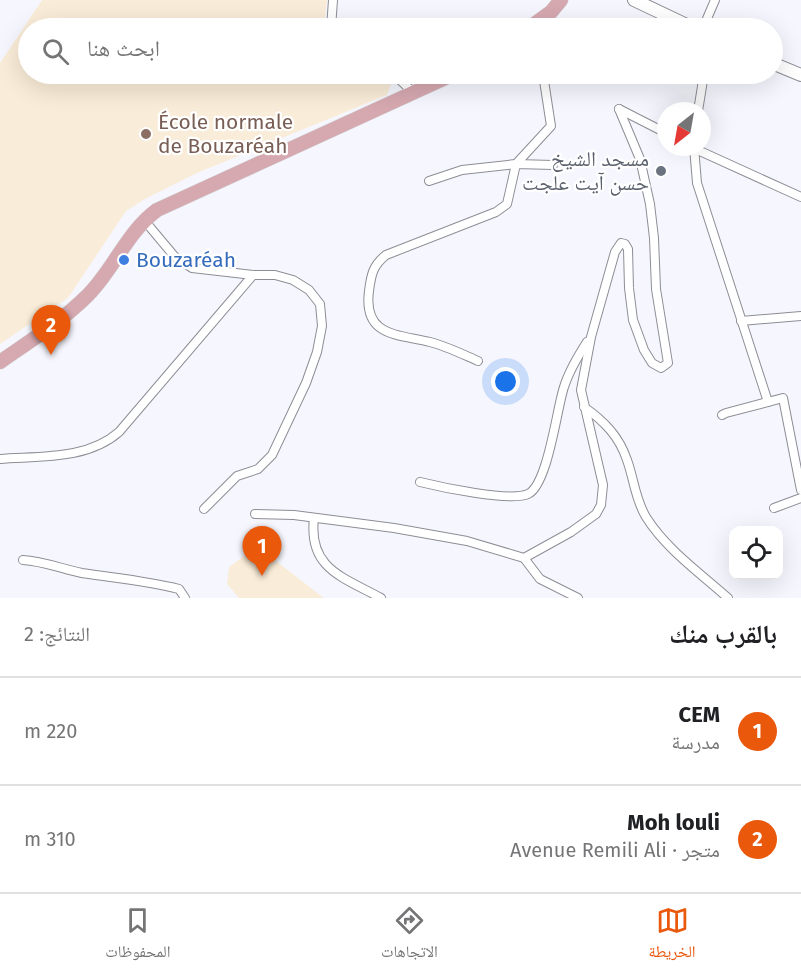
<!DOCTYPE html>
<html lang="ar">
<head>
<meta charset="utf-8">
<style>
	:root { --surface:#fff; --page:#f2f2f2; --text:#202124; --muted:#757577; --line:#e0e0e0; --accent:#ea580c }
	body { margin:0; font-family:"Fira Sans","Noto Naskh Arabic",sans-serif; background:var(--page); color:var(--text); direction:rtl }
	.controls { position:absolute; right:18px; bottom:18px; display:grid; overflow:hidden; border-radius:12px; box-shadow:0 6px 24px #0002 }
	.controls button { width:54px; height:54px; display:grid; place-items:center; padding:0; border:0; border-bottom:2px solid var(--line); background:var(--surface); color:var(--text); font:30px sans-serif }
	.compass { position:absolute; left:657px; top:102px; width:54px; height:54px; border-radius:50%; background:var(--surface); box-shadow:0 6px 24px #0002; rotate:211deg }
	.you { position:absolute; left:506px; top:382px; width:21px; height:21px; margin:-15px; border:4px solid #fff; border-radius:50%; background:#1a73e8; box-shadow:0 0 0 9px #1a73e833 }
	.badge { display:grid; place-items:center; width:39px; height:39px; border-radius:50%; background:var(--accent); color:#fff; font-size:20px; font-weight:700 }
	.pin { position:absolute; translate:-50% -50px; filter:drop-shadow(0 2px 3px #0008) }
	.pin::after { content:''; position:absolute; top:32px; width:21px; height:18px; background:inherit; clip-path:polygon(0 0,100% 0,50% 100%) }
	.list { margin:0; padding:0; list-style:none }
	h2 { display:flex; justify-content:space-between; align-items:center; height:78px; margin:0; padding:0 24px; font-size:26px }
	h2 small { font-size:20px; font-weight:400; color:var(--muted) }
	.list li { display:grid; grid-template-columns:39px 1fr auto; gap:18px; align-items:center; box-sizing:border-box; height:108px; padding:0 24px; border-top:2px solid var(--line) }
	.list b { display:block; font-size:22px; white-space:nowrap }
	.list p { margin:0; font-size:20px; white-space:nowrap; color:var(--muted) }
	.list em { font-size:20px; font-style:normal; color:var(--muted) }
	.icon { flex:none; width:33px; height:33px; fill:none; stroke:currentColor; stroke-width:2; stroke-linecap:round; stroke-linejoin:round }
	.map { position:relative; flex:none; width:801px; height:598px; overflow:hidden; direction:ltr }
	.search { position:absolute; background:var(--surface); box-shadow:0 6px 24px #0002; left:18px; right:18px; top:18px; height:66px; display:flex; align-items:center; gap:15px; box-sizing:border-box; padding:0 21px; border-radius:33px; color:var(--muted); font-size:22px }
	.sheet { height:294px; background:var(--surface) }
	nav { display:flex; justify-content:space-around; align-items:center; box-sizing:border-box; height:84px; border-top:2px solid var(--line); background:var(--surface); font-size:16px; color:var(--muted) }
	nav a { display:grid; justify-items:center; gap:3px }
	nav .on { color:var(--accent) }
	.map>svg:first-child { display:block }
</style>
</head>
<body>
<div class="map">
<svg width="801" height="598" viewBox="0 0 801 598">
	<rect width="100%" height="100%" fill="#f6f7fe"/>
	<!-- education -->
	<g fill="#f9ecd8">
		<path d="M42 0H327L324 28H28V74H371L392 81 387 95 197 173 145 199 126 211 68 298 0 344V63Z"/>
		<path d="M248 553 268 555 324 598H239L227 584 229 567Z"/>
	</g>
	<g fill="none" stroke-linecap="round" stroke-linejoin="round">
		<defs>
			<g id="minor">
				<path d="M331 28 333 0"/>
				<path d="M703 28 715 0"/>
				<path d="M386 74 399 79 414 93"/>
				<path d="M619 109 666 133"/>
				<path d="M698 111 704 74"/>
				<path d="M691 147 801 197"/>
				<path d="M694 147 697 183 768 402"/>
				<path d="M429 181 462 170 516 164 553 165"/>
				<path d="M144 220 175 257 192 268 253 275H275L293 280 309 290 320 304 322 326 317 352 306 383 272 455 258 469 237 476 204 509"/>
				<path d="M741 321 801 316"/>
				<path d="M478 361C462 354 446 346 430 342 398 334 363 337 369 291 371 275 373 265 386 255L496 212 507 204 516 164 551 126 543 74"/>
				<path d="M584 407C604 421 619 436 627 460 634 479 635 499 646 517 666 549 700 573 728 598"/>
				<path d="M722 415 726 413 783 398 801 490"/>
				<path d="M0 459C40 456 87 460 119 432L253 275"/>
				<path d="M420 482C440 487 510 502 528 494 548 485 557 407 564 387 569 371 578 356 587 342"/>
				<path d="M774 508 801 498"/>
				<path d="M255 514 294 515 394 528 467 541 524 558"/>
				<path d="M314 518C308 569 343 577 381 598"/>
				<path d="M23 560C43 561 62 569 82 573 114 578 147 581 179 589L185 598"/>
				<path d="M578 598 540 579 524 558 571 532 596 514 601 505 603 485 581 390 591 337 615 252 621 243 625 244 628 249 629 288 633 320 644 350 652 363 661 368 668 363 656 289 654 238 650 204 640 159 619 109"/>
			</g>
			<g id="secondary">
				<path d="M634 0 693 28"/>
				<path d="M772 63 801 75"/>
			</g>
			<g id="primary">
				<path d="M529 28 551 12 561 0"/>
				<path d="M0 362C30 341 62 321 88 295 114 269 127 232 157 210L454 74"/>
			</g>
		</defs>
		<!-- minor casing -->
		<use href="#minor" stroke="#8d8e95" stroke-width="10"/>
		<!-- secondary casing -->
		<use href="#secondary" stroke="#8d8e95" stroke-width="14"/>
		<!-- primary casing -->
		<use href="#primary" stroke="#d2d2d3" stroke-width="15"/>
		<!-- minor -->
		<use href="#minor" stroke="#fff" stroke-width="8"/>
		<!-- secondary -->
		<use href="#secondary" stroke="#fff" stroke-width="12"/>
		<!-- primary -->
		<use href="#primary" stroke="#d6a8b0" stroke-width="14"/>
	</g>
	<!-- markers -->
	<circle fill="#8d6e63" stroke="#fff" stroke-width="2" cx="146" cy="134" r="6"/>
	<circle fill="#6b7280" stroke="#fff" stroke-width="2" cx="661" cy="171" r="6"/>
	<circle fill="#3f7fe0" stroke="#fff" stroke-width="2" cx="124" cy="260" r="6"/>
	<g text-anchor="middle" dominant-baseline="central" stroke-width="4.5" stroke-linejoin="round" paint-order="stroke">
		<!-- education labels -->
		<g font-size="21" fill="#785e54" stroke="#fff" text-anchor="start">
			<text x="158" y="122">École normale<tspan x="158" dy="24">de Bouzaréah</tspan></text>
		</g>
		<!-- worship labels -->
		<g font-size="21" fill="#5b616d" stroke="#fff" text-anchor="end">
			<text x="649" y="159">مسجد الشيخ<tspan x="649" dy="24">حسن آيت علجت</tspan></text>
		</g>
		<!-- shop labels -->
		<g font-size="21" fill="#366cbe" stroke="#fff" text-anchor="start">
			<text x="136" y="260">Bouzaréah</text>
		</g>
	</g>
</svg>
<div class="controls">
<button><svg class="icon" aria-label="locate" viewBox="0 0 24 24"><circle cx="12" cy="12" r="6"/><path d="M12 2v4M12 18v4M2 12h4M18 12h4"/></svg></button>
</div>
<svg class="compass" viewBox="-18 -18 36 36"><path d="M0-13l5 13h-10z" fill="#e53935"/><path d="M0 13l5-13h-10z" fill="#757577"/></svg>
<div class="you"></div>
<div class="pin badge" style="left:262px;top:576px">1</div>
<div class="pin badge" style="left:51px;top:355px">2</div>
<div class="search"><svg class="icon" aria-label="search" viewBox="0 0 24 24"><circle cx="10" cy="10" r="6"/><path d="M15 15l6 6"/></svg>ابحث هنا</div>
</div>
<section class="sheet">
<h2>بالقرب منك<small>النتائج: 2</small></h2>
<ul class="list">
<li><span class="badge">1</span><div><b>CEM</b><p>مدرسة</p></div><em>220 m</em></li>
<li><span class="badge">2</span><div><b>Moh louli</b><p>متجر · Avenue Remili Ali</p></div><em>310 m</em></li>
</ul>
</section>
<nav>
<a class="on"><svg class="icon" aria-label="map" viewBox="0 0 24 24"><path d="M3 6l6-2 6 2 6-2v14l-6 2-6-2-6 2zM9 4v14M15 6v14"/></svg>الخريطة</a>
<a><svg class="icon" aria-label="directions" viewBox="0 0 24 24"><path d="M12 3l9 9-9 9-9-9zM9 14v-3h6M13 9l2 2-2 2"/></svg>الاتجاهات</a>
<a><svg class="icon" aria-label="saved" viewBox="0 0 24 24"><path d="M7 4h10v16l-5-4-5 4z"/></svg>المحفوظات</a>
</nav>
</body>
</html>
